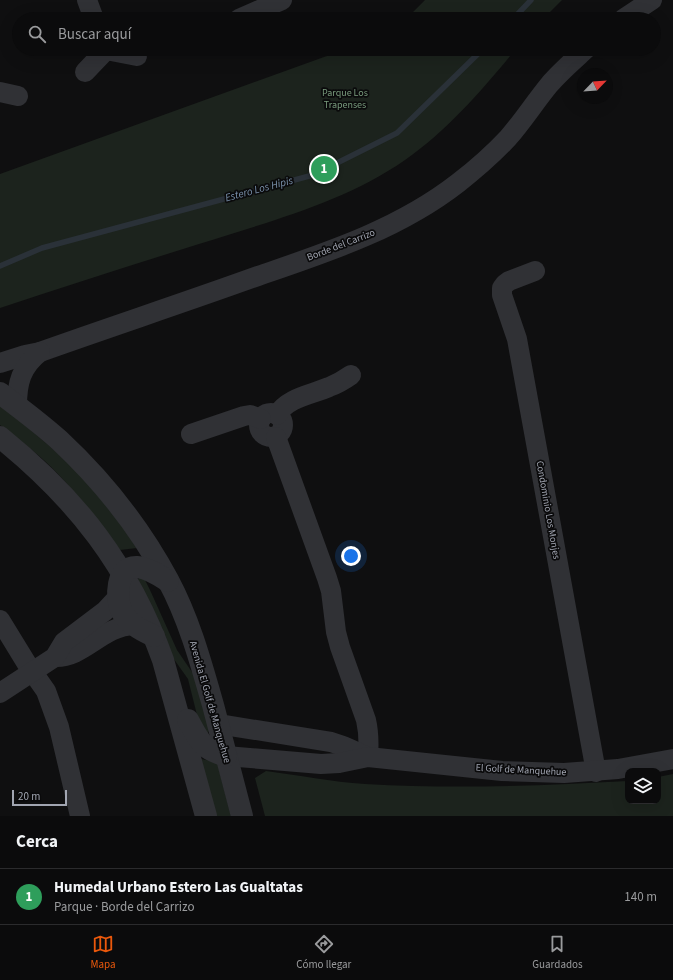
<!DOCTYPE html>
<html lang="es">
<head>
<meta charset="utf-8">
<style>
	:root { --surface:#0b0b0c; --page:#19191a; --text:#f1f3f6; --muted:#9a9b9d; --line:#2b2b2d; --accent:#ea580c }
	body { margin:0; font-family:"Source Sans 3",sans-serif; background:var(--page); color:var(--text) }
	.controls { position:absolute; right:12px; bottom:12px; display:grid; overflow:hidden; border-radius:8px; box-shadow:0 4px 16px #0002 }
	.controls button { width:36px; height:36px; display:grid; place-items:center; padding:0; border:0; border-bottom:1px solid var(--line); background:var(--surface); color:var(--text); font:20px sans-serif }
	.compass { position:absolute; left:577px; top:68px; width:36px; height:36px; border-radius:50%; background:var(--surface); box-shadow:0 4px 16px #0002; rotate:65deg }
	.scale { position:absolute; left:12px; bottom:10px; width:55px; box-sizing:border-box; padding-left:4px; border:2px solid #a1a5b1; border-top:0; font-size:11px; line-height:14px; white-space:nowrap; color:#a1a5b1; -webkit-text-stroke:3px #0a0a0b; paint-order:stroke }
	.you { position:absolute; left:351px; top:556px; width:14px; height:14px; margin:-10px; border:3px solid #fff; border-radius:50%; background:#1a73e8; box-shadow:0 0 0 6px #1a73e833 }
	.badge { display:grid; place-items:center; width:26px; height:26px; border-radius:50%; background:var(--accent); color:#fff; font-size:13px; font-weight:700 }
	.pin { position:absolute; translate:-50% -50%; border:2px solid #fff; box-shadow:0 1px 4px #0006 }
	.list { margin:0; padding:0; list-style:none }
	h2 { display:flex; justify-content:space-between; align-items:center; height:52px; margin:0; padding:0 16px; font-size:17px }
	h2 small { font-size:13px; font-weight:400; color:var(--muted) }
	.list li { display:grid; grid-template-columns:26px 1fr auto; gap:12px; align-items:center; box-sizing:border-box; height:56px; padding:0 16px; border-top:1px solid var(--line) }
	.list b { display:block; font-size:15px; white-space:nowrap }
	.list p { margin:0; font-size:13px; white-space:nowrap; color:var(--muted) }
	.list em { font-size:13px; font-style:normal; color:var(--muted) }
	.icon { flex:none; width:22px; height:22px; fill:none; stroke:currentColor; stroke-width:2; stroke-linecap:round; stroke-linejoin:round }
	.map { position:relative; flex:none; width:673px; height:816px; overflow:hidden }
	.search { position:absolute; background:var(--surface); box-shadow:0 4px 16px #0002; left:12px; right:12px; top:12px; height:44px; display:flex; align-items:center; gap:10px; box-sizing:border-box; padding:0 14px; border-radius:22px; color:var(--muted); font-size:15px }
	.sheet { height:108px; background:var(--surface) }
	nav { display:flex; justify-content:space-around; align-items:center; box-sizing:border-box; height:56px; border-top:1px solid var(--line); background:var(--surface); font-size:11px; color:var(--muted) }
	nav a { display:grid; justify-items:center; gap:2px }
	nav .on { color:var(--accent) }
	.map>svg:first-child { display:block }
</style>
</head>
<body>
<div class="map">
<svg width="673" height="816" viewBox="0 0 673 816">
	<rect width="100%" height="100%" fill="#0f0f10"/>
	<!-- green -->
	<g fill="#1c231d">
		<path d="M425 0H562L543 19H404L410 15Z"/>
		<path d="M350 49H516C482 90 449 129 405 160 345 202 268 222 199 244 132 265 66 286 0 308V174L324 57Z"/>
		<path d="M0 405C26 426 52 447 76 471 100 494 119 521 137 548L120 550C100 524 81 498 58 474 41 456 20 440 0 425Z"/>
		<path d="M142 576 144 578 150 590 177 650 196 678 209 730 207 736 201 731 188 679 171 655 139 582 138 579Z"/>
		<path d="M201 759 217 762 231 816H216Z"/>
		<path d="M266 771C298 775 332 782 365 784 453 789 540 786 628 781V801H658V777L673 774V816H265L255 778Z"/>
	</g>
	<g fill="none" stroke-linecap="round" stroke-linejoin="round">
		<!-- stream -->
		<g stroke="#2a3138" stroke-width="5.5">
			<path d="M513 19 531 0"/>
			<path d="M0 266 42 248 313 175 397 133 483 49"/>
		</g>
		<!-- minor -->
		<g stroke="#303135" stroke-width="20">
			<path d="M87 0 94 19"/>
			<path d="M239 19 282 0"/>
			<path d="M623 19 652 0"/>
			<path d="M106 50 137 56"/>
			<path d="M85 72 106 50"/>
			<path d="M0 92 18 96"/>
			<path d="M535 271 509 281 505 284 502 288V295L517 339 596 772"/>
			<path d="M0 363 25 355 40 352C113 326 186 302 258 276 328 252 399 229 458 183 476 169 493 154 508 138 523 121 535 102 549 85 560 72 574 60 586 49"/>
			<path d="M17 406C17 383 21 367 40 352"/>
			<circle cx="271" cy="425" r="12"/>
			<path d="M277 415C288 397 311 395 329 387 337 384 344 380 351 375"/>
			<path d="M191 434 244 416 250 415 261 419"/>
			<path d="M276 437 327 578 331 591 336 632 340 647 366 720C369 733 369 744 368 757"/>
			<path d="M0 620 27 664 46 691 59 727 80 816"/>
			<path d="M55 657C84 658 102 626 134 625"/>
			<path d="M0 693 55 657 64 642 105 611 118 597"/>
			<path d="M218 724 331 742 343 746 368 757"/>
			<path d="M226 756 321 764 339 763 368 757 502 771 564 773 618 769 673 759"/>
		</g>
		<!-- tertiary -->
		<g stroke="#303135" stroke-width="22">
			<path d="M0 393C20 408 40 423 59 440 102 480 140 528 168 580 189 619 201 663 213 705 223 742 232 779 242 816"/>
			<path d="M0 437C77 499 129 566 163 660L206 816"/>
			<path d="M154 636C142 631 129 624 122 612 115 598 116 566 137 567 148 568 159 575 168 581"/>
			<path d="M188 720C200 742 201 748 226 756"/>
		</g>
	</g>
	<g text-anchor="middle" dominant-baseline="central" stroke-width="3.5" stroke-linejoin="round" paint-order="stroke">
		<!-- park labels -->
		<g font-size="10" fill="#799b7d" stroke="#0a0a0b">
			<text x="345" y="93">Parque Los<tspan x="345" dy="12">Trapenses</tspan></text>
		</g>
		<!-- street labels -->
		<g font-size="10" fill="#a1a5b1" stroke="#0a0a0b">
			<text transform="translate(341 245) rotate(-21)">Borde del Carrizo</text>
			<text transform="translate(548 510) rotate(80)">Condominio Los Monjes</text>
			<text transform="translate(210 702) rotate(74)">Avenida El Golf de Manquehue</text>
			<text transform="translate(521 770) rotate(3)">El Golf de Manquehue</text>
		</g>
		<!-- water labels -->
		<g font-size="11" font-style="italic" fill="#7990aa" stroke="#0a0a0b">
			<text transform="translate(259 189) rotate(-15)">Estero Los Hipis</text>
		</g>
	</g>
</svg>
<div class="controls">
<button><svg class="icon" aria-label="layers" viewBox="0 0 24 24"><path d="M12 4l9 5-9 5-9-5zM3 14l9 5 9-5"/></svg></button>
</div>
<svg class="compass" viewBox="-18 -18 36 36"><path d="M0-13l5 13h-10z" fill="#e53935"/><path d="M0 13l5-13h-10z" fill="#9a9b9d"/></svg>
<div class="scale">20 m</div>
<div class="you"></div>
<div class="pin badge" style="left:324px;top:169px;background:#2e9e5b">1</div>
<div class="search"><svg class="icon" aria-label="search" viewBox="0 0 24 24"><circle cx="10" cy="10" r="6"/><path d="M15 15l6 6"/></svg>Buscar aquí</div>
</div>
<section class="sheet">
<h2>Cerca<small></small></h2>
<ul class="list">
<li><span class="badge" style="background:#2e9e5b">1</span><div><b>Humedal Urbano Estero Las Gualtatas</b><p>Parque · Borde del Carrizo</p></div><em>140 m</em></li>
</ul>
</section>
<nav>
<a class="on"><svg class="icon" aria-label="map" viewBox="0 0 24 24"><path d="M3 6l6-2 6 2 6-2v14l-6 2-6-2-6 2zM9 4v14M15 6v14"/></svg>Mapa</a>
<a><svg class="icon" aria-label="directions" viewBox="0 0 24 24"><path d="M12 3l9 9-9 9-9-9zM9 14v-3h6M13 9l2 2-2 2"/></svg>Cómo llegar</a>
<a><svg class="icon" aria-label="saved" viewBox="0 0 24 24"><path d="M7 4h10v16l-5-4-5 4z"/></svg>Guardados</a>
</nav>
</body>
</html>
